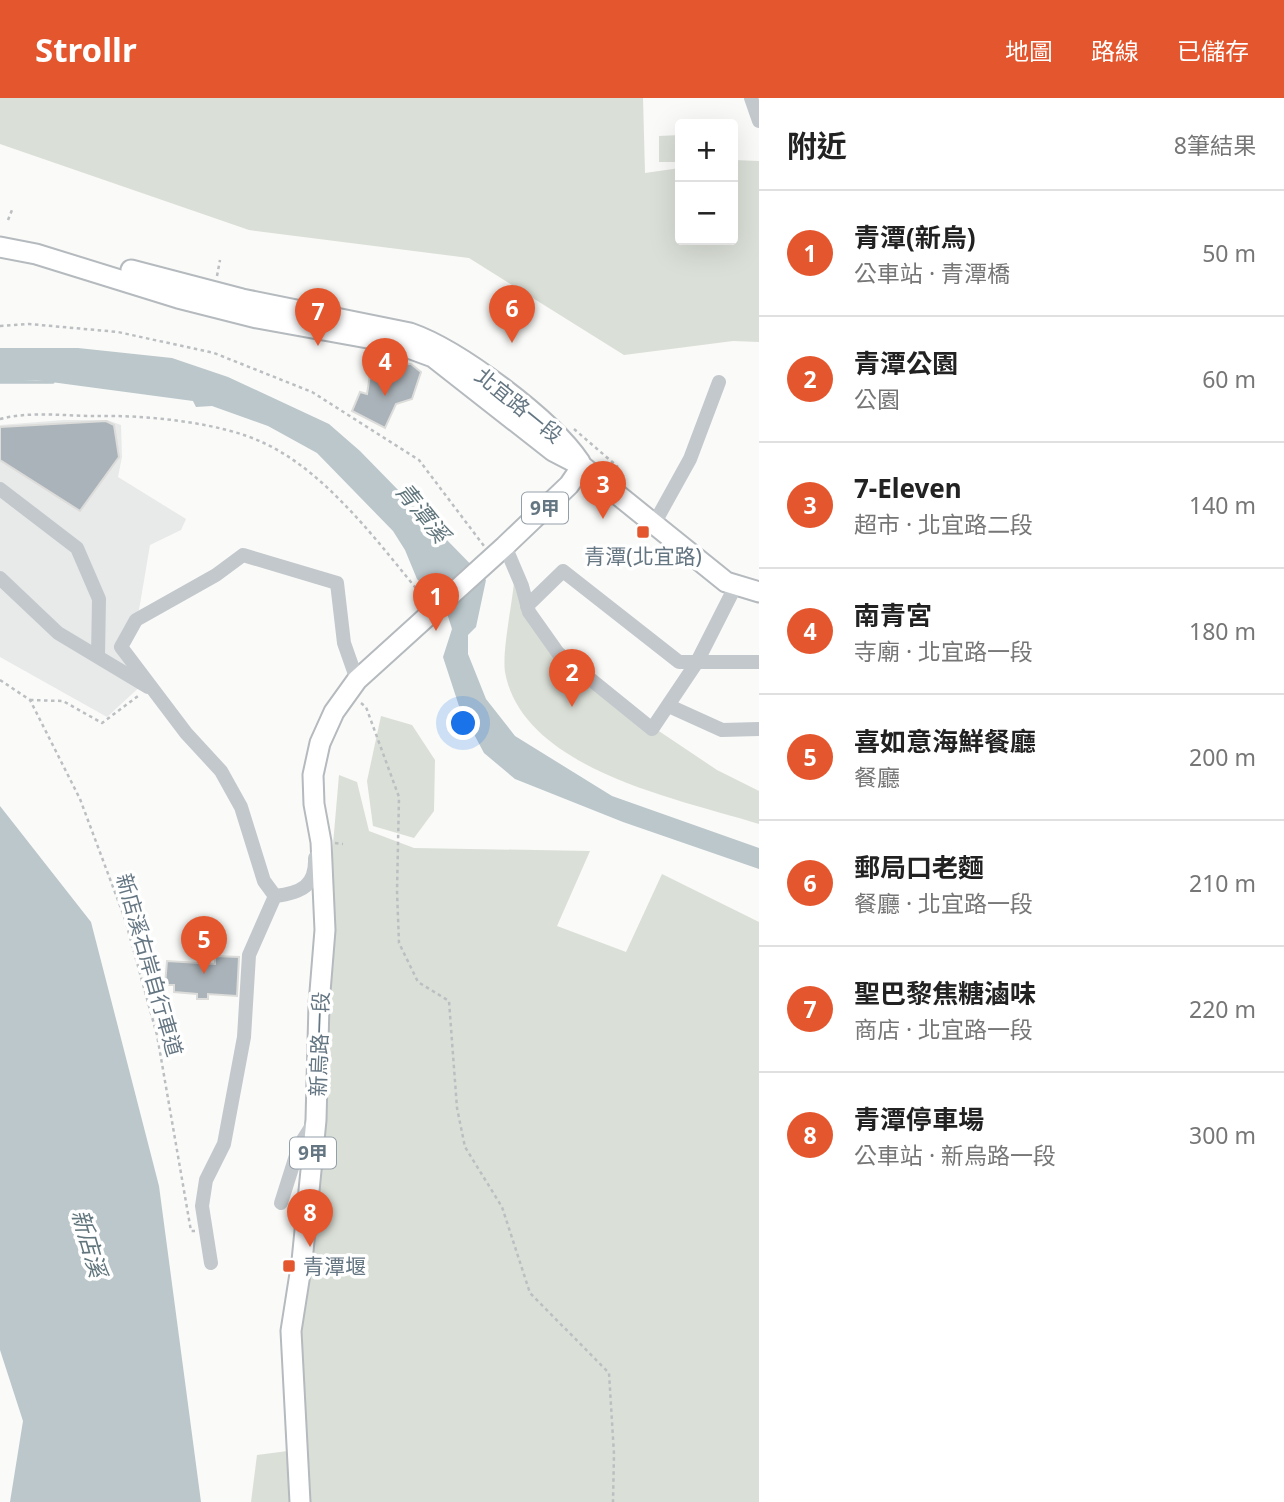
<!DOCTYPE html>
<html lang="zh-TW">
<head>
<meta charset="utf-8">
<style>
	:root { --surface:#fff; --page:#f2f2f2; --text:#222; --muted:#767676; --line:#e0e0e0; --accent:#e4572e }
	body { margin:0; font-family:"Noto Sans","Noto Sans TC",sans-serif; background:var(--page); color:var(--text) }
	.controls { position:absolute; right:21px; top:21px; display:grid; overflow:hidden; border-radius:7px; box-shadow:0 7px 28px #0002 }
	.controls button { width:63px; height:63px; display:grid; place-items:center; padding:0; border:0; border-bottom:2px solid var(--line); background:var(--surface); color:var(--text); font:35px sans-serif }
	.you { position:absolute; left:464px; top:626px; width:24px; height:24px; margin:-18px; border:5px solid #fff; border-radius:50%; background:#1a73e8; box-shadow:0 0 0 10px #1a73e833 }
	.badge { display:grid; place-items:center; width:46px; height:46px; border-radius:50%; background:var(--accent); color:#fff; font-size:23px; font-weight:700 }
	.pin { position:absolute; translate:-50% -58px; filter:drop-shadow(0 2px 4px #0008) }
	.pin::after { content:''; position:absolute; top:37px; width:24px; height:21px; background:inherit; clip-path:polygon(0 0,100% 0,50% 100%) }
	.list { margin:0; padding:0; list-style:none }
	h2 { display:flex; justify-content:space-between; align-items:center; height:91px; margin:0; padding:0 28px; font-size:30px }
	h2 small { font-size:23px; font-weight:400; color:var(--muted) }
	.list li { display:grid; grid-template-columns:46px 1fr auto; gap:21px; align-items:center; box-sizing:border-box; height:126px; padding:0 28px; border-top:2px solid var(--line) }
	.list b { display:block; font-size:26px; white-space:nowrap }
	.list p { margin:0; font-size:23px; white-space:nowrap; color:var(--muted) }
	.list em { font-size:23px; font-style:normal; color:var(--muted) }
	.map { position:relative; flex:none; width:759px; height:1404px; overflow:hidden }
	header { display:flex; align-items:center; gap:42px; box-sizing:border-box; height:98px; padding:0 35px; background:var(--accent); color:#fff }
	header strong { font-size:33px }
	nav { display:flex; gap:38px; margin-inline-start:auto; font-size:24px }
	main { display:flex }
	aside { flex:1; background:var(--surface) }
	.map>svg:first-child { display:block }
</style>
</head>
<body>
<header>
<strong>Strollr</strong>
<nav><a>地圖</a><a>路線</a><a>已儲存</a></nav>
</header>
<main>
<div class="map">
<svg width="759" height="1404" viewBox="0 0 759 1404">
	<rect width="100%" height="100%" fill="#fafaf8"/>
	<!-- built -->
	<path fill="#e8e9e9" d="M64 322H107L121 327 122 359 118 379 186 421 181 432 150 447 139 512 114 550 145 584 107 619 0 559V327Z"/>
	<!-- green -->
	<g fill="#dadfd7">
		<path d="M0 0H643L645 75 680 70V142H733V62L759 63V244L733 243 624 257 469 160 249 132 0 46Z"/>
		<path d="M680 37V64H659V38Z"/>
		<path d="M514 484 569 563 632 615 717 672 759 693V726C679 701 523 672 505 574 502 554 512 507 514 484Z"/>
		<path d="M381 618 412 627 435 662 434 713 414 740 373 728 367 683Z"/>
		<path d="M339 677 357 684 369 733 414 750 590 753 557 828 626 854 662 776 759 824V1404H251L257 1357 303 1351 292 1220Z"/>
	</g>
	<!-- water -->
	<g fill="#bbc7cb">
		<path d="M0 250H78L172 260 228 279 329 326 360 353 486 482 476 529 468 537V556L486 601 515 638 612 698 759 750V771L623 724 515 681 484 655 459 608 443 559 452 531 446 512 417 481 405 452 393 433 317 355 268 328 212 308 196 309 193 303 36 282 0 285Z"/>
		<path d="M0 708 91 824 159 1088 201 1404H10L23 1323 0 1252Z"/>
	</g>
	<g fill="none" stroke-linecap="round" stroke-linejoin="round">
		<!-- stream -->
		<path stroke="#bbc7cb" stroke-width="3.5" d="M0 284H53"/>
	</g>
	<!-- building -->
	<g fill="#aab3b9" stroke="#dcdcda" stroke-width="2">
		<path d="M372 264 411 266 421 274 412 301 396 306 385 330 352 313 360 294 367 296Z"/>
		<path d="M106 323 114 327 119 359 80 413 0 362V329Z"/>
		<path d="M215 858 239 859 237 898 208 896V901H197V896L174 894V887H165L167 863 215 866Z"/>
	</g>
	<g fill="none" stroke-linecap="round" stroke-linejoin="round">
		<defs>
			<g id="major">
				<path d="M0 149 36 156 178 200 257 220 395 245 433 259 553 353 582 368 726 484 759 494"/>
				<path d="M131 172 242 201 410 235C459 252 551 321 580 364"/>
				<path d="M300 1404 291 1233 302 1163 316 1022 319 906 325 832 321 744 314 706 313 677 320 645 334 614 357 582 505 448 569 387 582 368"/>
			</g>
		</defs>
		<!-- major casing -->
		<use href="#major" stroke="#b5babe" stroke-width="23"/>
		<!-- path -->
		<g stroke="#bbbfc2" stroke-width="2.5" stroke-dasharray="3.5 3.5" stroke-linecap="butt">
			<path d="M8 122 12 112"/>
			<path d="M217 178 220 162"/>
			<path d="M0 228 29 226 118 234 214 255 312 294 419 362 484 448"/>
			<path d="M0 321C30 313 65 318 96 318 145 317 220 324 264 345 328 375 380 447 424 500"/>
			<path d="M574 331 618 369"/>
			<path d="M0 582 30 602 80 701 125 821 157 937 191 1133H195"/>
			<path d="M30 602 63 603 102 625 138 598"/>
			<path d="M361 605 366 609 399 699 397 793 399 845 418 884 449 903 457 1010 465 1049 502 1109 530 1195 609 1275 614 1356 613 1404"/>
			<path d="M335 745 343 746"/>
		</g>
		<!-- minor -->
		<g stroke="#c3c8cc" stroke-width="14">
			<path d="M751 0 759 23"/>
			<path d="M0 391 77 450 99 501 98 558"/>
			<path d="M654 426 690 361 719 284"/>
			<path d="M505 448 522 488 529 514 558 555 652 631 697 564 735 489"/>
			<path d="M0 480 58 535 148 589"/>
			<path d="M527 508 563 473 679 564H759"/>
			<path d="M669 608 722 632 759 631"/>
			<path d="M315 760C316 788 301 795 275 798L264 783 241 709 221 673 186 635 121 549 136 522 216 477 243 457 337 485 344 545 357 582"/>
			<path d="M281 1105 299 1048 315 1023"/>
			<path d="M211 1165 202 1108 206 1082 224 1046 244 939 249 857 275 798"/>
		</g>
		<!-- major -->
		<use href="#major" stroke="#fff" stroke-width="19"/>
	</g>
	<!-- markers -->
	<g fill="#e4572e" stroke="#fff" stroke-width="2.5">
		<rect x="636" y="427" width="14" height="14" rx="3.5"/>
		<rect x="282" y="1161" width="14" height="14" rx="3.5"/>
	</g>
	<g text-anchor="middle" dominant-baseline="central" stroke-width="7" stroke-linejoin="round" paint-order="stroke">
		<!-- shield labels -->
		<g fill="#fff" stroke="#939fa8" stroke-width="2">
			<rect x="522" y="394.5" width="46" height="31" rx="5"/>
			<rect x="290" y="1039.5" width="46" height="31" rx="5"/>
		</g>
		<g font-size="19" font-weight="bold" fill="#657683">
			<text x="545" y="410">9甲</text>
			<text x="313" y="1055">9甲</text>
		</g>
		<!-- street labels -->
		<g font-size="21" fill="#657683" stroke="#fff">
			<text transform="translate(519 307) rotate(39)">北宜路一段</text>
			<text transform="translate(150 867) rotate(74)">新店溪右岸自行車道</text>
			<text transform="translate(319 946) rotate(-88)">新烏路一段</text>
		</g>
		<!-- poi labels -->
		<g font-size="21" fill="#657683" stroke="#fff">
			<text x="643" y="458">青潭(北宜路)</text>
			<text x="303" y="1168" text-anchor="start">青潭堰</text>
		</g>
		<!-- water labels -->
		<g font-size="23" font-style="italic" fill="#60757c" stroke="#fff">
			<text transform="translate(423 414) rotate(51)">青潭溪</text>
			<text transform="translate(90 1145) rotate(74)">新店溪</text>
		</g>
	</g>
</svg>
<div class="controls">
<button>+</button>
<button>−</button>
</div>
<div class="you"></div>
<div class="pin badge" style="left:436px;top:533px">1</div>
<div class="pin badge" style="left:572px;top:609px">2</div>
<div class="pin badge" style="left:603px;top:421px">3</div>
<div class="pin badge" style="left:385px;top:298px">4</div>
<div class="pin badge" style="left:204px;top:876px">5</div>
<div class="pin badge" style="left:512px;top:245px">6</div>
<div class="pin badge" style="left:318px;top:248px">7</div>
<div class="pin badge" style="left:310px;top:1149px">8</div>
</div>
<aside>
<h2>附近<small>8筆結果</small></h2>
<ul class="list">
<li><span class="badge">1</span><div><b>青潭(新烏)</b><p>公車站 · 青潭橋</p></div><em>50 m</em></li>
<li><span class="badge">2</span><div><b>青潭公園</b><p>公園</p></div><em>60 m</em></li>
<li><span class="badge">3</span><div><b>7-Eleven</b><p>超市 · 北宜路二段</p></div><em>140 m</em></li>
<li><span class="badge">4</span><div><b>南青宮</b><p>寺廟 · 北宜路一段</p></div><em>180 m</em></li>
<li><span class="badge">5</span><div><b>喜如意海鮮餐廳</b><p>餐廳</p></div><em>200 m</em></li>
<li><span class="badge">6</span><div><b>郵局口老麵</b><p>餐廳 · 北宜路一段</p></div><em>210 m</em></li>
<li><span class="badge">7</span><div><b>聖巴黎焦糖滷味</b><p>商店 · 北宜路一段</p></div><em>220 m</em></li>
<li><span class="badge">8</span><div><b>青潭停車場</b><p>公車站 · 新烏路一段</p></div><em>300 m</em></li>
</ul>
</aside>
</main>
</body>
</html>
